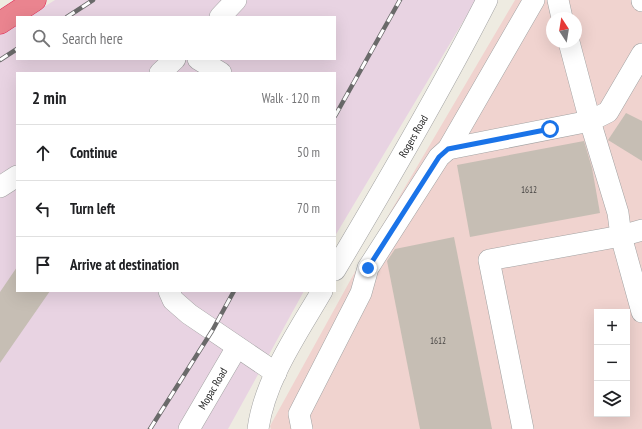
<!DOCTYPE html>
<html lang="en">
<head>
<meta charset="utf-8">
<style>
	:root { --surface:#fff; --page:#f6f6f6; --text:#202124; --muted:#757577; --line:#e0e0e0 }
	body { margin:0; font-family:"PT Sans Narrow",sans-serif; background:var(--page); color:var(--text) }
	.controls { position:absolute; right:12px; bottom:12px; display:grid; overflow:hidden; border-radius:0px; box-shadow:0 4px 16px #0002 }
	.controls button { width:36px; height:36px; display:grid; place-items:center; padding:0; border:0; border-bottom:1px solid var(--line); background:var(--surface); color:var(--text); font:20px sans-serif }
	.compass { position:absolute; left:546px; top:12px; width:36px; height:36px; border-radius:50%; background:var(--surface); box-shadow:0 4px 16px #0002; rotate:348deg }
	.stop { position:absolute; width:12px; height:12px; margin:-9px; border:3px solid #1a73e8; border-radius:50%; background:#fff }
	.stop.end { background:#1a73e8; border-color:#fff; box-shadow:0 1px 4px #0008 }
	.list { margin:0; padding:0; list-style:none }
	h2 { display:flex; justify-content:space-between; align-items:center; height:52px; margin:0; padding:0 16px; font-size:17px }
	h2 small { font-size:13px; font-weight:400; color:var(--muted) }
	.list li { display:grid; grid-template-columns:26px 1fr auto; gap:12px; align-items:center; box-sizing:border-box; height:56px; padding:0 16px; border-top:1px solid var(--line) }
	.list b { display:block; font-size:15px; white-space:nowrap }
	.list em { font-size:13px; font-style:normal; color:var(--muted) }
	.icon { flex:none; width:22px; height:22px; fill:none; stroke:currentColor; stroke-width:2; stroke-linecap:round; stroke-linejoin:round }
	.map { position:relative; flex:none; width:642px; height:429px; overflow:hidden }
	.search { position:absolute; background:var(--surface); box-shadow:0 4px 16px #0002; left:16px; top:16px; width:320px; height:44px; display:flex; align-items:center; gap:10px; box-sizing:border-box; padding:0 14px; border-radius:0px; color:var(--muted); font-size:15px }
	.panel { position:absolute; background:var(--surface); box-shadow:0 4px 16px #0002; left:16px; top:72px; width:320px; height:220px; border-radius:0px }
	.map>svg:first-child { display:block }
</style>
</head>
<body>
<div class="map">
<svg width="642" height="429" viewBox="0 0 642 429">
	<rect width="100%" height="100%" fill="#eeebe1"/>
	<!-- commercial -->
	<path fill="#f0d3cf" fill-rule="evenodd" d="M515 0H642V429H271L270 426 351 279ZM552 18H576V42H552ZM597 312H627V414H597Z"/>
	<!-- industrial -->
	<path fill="#e8d3e2" d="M55 0H476L335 236V73H17V291H304L228 429H0V34L17 24V59H335V17H28Z"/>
	<!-- building -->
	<g fill="#c6beb4">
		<path d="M626 113 642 121V161L608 140Z"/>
		<path d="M584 141 592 168 600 213 470 237 457 165Z"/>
		<path d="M454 237 492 429H420L387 261 395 249Z"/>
		<path d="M17 267V291H50L0 363V292Z"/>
	</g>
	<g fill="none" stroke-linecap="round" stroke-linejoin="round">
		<defs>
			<g id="minor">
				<path d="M558 0 562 18"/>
				<path d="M642 0V1"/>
				<path d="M220 17 236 0"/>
				<path d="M569 42 590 121 618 213 621 236 642 312"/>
				<path d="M198 59 221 73"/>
				<path d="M160 73 175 59"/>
				<path d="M448 149 590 121 608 112 642 54"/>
				<path d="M0 187 17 176"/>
				<path id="s1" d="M335 270C388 181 440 92 487 0"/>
				<path d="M169 291 173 300 189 314 276 373"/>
				<path id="s2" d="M189 429 237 347"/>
				<path d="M258 429C265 379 297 334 322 291"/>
				<path d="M302 429 299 414 361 293 368 268 439 157 448 149 534 0"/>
				<path d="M523 429 489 260 621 236 642 230"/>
			</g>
			<path id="highway" d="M0 23 35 0"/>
		</defs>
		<!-- minor casing -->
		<use href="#minor" stroke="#a3a3a3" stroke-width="22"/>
		<!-- highway casing -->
		<use href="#highway" stroke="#df1b4e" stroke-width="23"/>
		<!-- minor -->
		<use href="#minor" stroke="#fff" stroke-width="21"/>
		<!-- highway -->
		<use href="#highway" stroke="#ea848f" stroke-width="22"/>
		<defs>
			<g id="rail">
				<path d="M67 17 93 0"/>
				<path d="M0 60 17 49"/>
				<path d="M335 116 400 0"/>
				<path d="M150 429 212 331 234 291"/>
			</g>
		</defs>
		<!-- rail casing -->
		<use href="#rail" stroke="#6a6a6a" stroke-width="4.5"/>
		<!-- rail -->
		<use href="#rail" stroke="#fff" stroke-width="3" stroke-dasharray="9" stroke-linecap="butt"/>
	</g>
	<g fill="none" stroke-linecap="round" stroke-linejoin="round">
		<!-- route -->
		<path stroke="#1a73e8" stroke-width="5" d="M368 268 439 157 448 149 550 129"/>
	</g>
	<g text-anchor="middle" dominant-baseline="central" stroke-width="3" stroke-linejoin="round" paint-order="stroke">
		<!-- number labels -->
		<g font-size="9" fill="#464442">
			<text x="529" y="189">1612</text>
			<text x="438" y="340">1612</text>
		</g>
		<!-- street labels -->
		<g font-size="11" fill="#1c1c1c" stroke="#fff">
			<text stroke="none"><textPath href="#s1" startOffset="155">Rogers Road</textPath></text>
			<text stroke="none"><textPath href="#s2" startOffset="47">Mopac Road</textPath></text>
		</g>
	</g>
</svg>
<div class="controls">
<button>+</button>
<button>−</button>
<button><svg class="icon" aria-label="layers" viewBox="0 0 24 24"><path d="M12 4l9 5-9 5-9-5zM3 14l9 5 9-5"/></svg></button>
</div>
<svg class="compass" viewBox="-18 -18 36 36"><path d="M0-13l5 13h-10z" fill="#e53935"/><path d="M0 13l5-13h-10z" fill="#757577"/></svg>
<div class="stop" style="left:550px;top:129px"></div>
<div class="stop end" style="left:368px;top:268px"></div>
<div class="search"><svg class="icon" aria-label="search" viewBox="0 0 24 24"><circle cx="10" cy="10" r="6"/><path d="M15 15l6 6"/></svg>Search here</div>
<section class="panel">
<h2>2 min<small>Walk · 120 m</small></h2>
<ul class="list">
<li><svg class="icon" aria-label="ahead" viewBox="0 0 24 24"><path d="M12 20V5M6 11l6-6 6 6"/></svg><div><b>Continue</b></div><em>50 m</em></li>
<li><svg class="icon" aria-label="left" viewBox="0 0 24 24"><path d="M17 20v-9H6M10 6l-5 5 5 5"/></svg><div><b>Turn left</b></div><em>70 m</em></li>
<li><svg class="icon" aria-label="arrive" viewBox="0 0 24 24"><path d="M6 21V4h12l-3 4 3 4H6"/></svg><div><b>Arrive at destination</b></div></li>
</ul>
</section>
</div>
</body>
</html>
